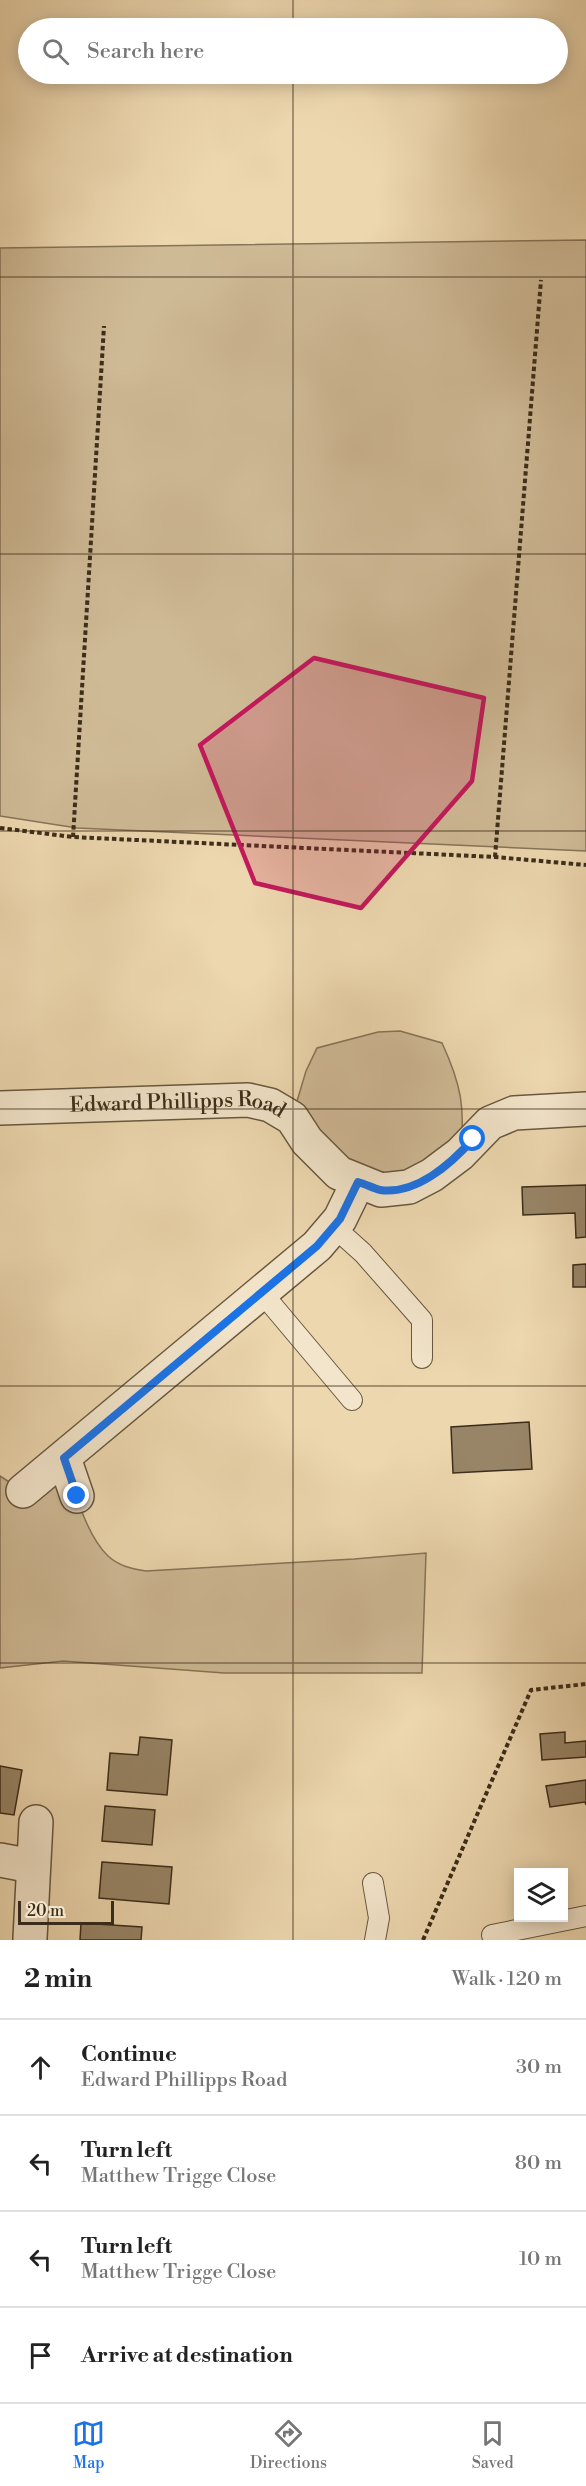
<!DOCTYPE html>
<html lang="en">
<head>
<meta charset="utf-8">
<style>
	:root { --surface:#fff; --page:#f6f6f6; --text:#222; --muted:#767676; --line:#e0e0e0; --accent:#1a73e8 }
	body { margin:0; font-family:"Libre Bodoni",serif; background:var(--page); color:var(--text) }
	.controls { position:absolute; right:18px; bottom:18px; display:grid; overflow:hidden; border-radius:0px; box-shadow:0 3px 15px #0003 }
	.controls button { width:54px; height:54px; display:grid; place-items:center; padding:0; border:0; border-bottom:2px solid var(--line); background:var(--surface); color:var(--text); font:30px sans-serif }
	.scale { position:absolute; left:18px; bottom:15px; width:96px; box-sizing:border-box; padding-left:6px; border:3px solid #3c2d1a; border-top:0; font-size:16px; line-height:21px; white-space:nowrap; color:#3c2d1a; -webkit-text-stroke:4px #f3e5cb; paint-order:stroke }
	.stop { position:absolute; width:18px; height:18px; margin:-14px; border:4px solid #1a73e8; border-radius:50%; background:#fff }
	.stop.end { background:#1a73e8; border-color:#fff; box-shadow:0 2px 6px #0008 }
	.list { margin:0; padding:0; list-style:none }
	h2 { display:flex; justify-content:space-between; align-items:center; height:78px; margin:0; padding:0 24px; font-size:26px }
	h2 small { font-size:20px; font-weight:400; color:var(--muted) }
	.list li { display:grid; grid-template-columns:39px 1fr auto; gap:18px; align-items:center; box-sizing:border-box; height:96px; padding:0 24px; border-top:2px solid var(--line) }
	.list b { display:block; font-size:22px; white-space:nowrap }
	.list p { margin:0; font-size:20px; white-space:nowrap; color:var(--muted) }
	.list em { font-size:20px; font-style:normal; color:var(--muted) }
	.icon { flex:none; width:33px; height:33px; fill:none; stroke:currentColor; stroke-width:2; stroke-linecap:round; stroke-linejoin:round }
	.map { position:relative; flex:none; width:586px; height:1940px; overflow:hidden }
	.search { position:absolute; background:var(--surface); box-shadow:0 3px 15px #0003; left:18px; right:18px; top:18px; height:66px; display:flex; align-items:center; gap:15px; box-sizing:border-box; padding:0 21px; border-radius:33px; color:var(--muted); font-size:22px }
	.sheet { height:462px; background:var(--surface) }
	nav { display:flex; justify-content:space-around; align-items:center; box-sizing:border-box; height:84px; border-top:2px solid var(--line); background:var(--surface); font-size:16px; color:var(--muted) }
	nav a { display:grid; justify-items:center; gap:3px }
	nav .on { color:var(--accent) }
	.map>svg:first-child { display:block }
</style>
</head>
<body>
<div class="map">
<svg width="586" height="1940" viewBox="0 0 586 1940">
	<rect width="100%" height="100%" fill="#edd7af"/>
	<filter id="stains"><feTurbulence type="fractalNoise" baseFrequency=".00333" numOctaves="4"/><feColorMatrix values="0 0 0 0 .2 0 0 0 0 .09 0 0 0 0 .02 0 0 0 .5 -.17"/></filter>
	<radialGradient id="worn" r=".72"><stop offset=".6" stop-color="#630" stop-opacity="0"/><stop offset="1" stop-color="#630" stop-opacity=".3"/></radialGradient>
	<!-- green -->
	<g fill="#cfba96" stroke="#867458" stroke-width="1.5">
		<path d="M586 240V851L77 828 0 816V248Z"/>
		<path d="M400 1031 442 1043C461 1084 466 1109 460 1154L381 1190 292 1118 306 1071 317 1048 378 1032Z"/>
		<path d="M64 1458C74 1487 85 1534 108 1556 119 1566 132 1569 146 1571L354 1559 426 1553 422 1673H224L63 1661 0 1668V1476L23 1491Z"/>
	</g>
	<!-- building -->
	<g fill="#988567" stroke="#3c2d1a" stroke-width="1.5">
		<path d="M586 1185V1237L576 1238 575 1213 523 1215 522 1187Z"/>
		<path d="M586 1264V1287H573V1265Z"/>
		<path d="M529 1422 532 1469 453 1473 451 1427Z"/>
		<path d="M565 1732V1743L586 1741V1757L542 1760 540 1734Z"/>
		<path d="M140 1737 172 1740 167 1795 107 1790 110 1753 138 1755Z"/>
		<path d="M0 1766 22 1770 14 1815 0 1813Z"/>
		<path d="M586 1780V1805L585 1802 550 1807 546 1786Z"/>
		<path d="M105 1806 155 1810 152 1845 102 1841Z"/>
		<path d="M102 1862 172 1867 169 1904 99 1898Z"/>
		<path d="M81 1923 142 1927 141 1940H80Z"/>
	</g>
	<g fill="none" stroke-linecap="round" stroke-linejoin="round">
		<defs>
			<g id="lane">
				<path d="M334 1227 363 1253 422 1320V1358"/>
				<path d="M262 1293 352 1400"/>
				<path d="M373 1883 379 1918 375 1940"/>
				<path d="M492 1935 586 1916"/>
			</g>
			<g id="street">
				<path id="s1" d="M0 1108 248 1100 270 1105 292 1118 307 1141 339 1173 381 1190 409 1187 432 1175 460 1154 490 1123 514 1113 586 1109"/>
				<path d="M64 1458 77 1496"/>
				<path d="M23 1491 317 1246 340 1219 358 1182"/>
				<path d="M0 1860 32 1866"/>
				<path d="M30 1938 36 1822"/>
			</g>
		</defs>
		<!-- lane casing -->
		<use href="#lane" stroke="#68583f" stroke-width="22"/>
		<!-- street casing -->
		<use href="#street" stroke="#68583f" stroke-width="36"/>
		<!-- path -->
		<g stroke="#3c2d1a" stroke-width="4" stroke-dasharray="4.5 3" stroke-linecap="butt">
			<path d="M0 828 73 837 495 857 586 865"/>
			<path d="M73 837 104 326"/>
			<path d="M495 857 541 280"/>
			<path d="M423 1940 531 1690 586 1684"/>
		</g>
		<!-- lane -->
		<use href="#lane" stroke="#f3e5cb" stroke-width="20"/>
		<!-- street -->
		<use href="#street" stroke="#f3e5cb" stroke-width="33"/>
	</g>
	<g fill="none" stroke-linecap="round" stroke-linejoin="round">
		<!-- route -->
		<path stroke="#1a73e8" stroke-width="8" d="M77 1496 64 1458 317 1246 340 1219 358 1182C365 1184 373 1188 380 1190 416 1195 451 1164 473 1139"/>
	</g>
	<!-- marked area -->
	<path fill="#c2185b" fill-opacity="0.2" stroke="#c2185b" stroke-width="4.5" stroke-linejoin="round" d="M314 658 484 698 472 781 361 908 255 883 200 745Z"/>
	<!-- grid -->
	<path fill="none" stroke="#3c2d1a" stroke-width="1.5" stroke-opacity="0.55" d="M293 0V28M293 74V1940M0 277H586M0 554H586M0 831H586M0 1109H586M0 1386H586M0 1663H586"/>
	<g text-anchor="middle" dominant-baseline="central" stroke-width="6" stroke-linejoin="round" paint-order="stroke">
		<!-- street labels -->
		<g font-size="21" fill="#3c2d1a" stroke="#f3e5cb">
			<text stroke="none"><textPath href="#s1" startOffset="178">Edward Phillipps Road</textPath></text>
		</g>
	</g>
	<rect width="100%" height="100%" filter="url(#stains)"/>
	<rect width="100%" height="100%" fill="url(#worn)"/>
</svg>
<div class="controls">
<button><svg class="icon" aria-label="layers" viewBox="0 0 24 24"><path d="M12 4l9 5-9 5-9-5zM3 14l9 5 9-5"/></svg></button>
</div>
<div class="scale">20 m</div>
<div class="stop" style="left:473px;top:1139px"></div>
<div class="stop end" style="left:77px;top:1496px"></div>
<div class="search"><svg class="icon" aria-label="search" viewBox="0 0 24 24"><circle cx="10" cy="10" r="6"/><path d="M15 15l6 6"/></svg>Search here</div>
</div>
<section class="sheet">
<h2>2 min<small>Walk · 120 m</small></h2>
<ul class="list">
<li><svg class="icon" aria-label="ahead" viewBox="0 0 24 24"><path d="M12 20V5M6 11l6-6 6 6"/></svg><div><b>Continue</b><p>Edward Phillipps Road</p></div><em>30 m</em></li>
<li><svg class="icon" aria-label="left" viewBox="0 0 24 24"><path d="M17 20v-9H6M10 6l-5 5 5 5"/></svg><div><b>Turn left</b><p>Matthew Trigge Close</p></div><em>80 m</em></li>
<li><svg class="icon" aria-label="left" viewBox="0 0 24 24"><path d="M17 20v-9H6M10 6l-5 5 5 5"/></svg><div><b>Turn left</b><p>Matthew Trigge Close</p></div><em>10 m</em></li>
<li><svg class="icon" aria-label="arrive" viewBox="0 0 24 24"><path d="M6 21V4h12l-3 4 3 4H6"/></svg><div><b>Arrive at destination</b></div></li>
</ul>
</section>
<nav>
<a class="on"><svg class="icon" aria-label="map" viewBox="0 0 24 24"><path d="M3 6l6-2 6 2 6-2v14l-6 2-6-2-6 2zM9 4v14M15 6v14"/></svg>Map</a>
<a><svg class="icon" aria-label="directions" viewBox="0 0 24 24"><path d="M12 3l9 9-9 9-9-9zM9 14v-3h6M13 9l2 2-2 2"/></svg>Directions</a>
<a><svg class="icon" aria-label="saved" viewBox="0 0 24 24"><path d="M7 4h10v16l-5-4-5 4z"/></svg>Saved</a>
</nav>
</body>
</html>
